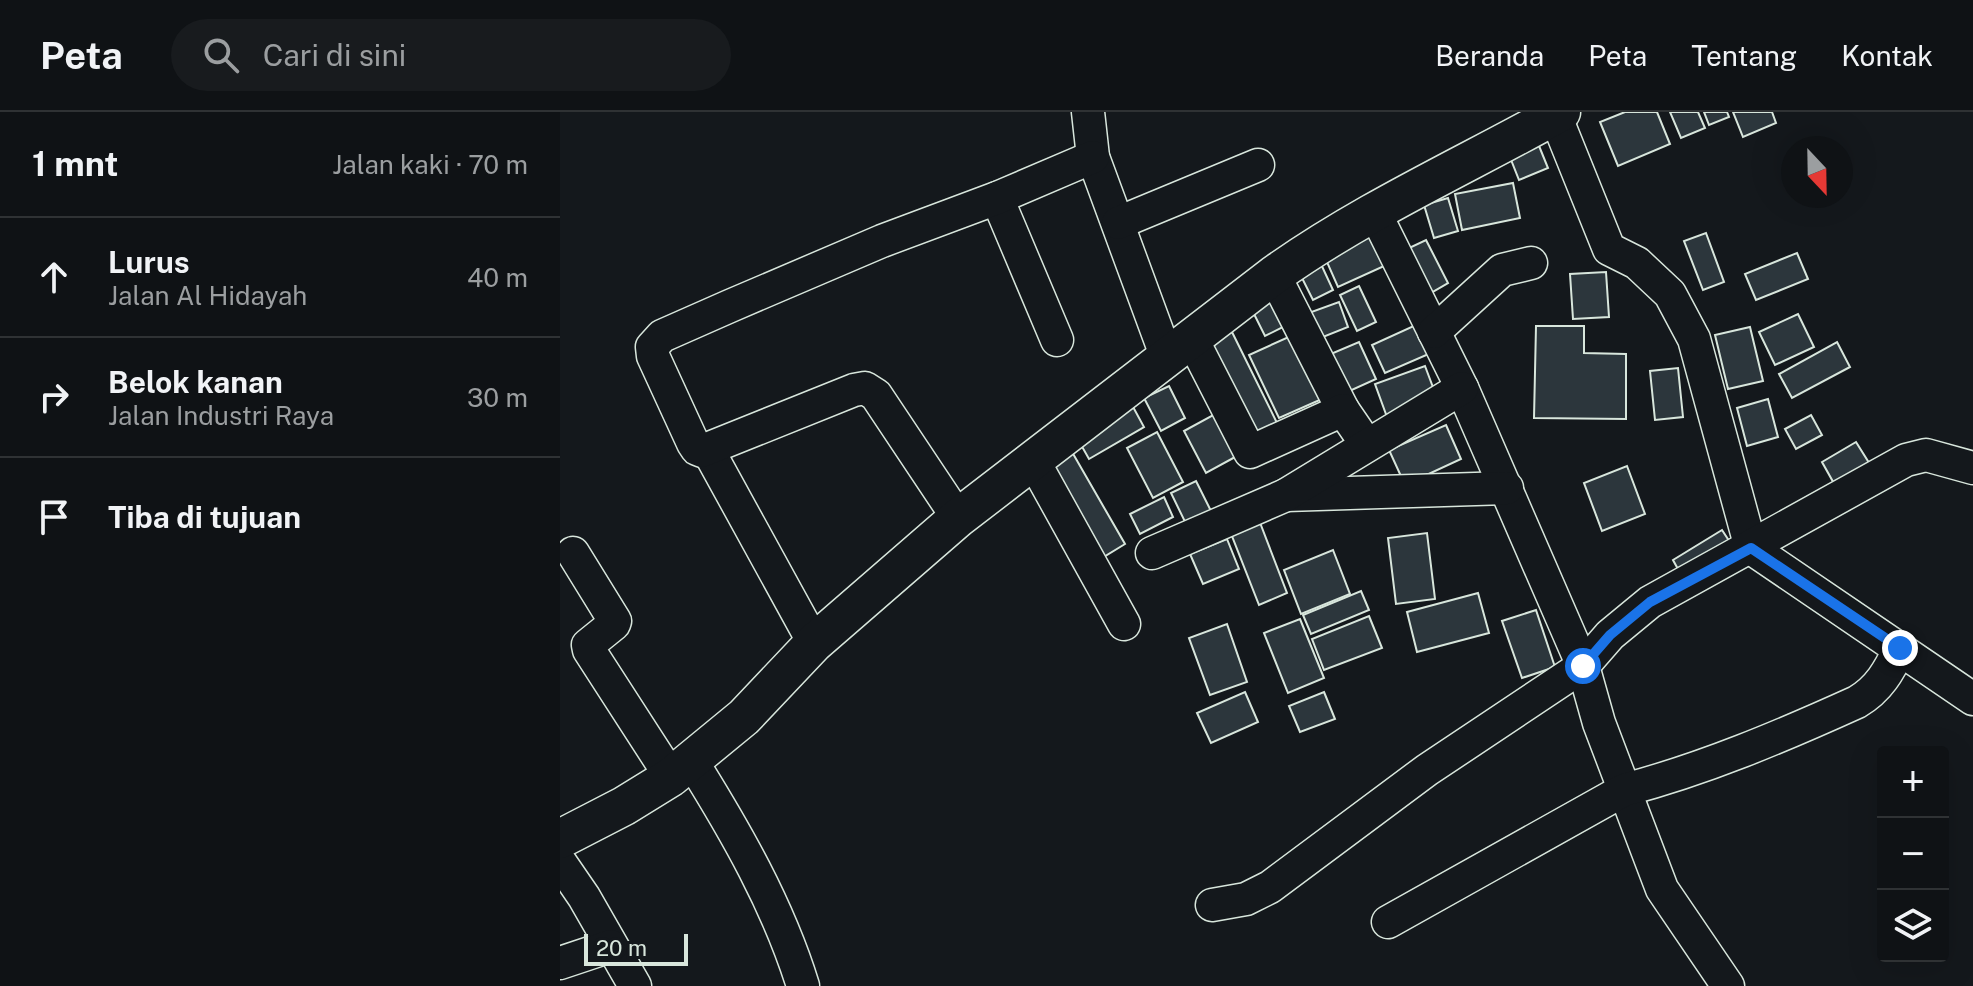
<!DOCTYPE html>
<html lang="id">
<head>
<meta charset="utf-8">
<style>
	:root { --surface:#0f1215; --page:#181b1e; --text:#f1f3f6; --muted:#9b9ea0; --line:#2f3234 }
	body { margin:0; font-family:"Public Sans",sans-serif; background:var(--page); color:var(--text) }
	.controls { position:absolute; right:24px; bottom:24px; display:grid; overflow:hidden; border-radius:8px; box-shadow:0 8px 32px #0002 }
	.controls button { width:72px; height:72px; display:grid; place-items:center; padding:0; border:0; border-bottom:2px solid var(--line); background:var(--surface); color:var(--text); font:40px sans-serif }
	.compass { position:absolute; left:1221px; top:24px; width:72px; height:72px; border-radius:50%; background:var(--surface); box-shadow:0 8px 32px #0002; rotate:158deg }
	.scale { position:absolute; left:24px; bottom:20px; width:104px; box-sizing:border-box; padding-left:8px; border:4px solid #d8e6dc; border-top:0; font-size:22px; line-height:28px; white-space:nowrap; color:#d8e6dc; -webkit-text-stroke:6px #14181c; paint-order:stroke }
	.stop { position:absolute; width:24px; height:24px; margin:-18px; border:6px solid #1a73e8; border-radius:50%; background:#fff }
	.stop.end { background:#1a73e8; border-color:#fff; box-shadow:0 2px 8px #0008 }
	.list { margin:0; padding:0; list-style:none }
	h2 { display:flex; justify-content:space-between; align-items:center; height:104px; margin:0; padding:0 32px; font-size:34px }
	h2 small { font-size:26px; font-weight:400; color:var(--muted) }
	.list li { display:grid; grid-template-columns:52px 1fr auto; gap:24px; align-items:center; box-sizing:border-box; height:120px; padding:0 32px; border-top:2px solid var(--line) }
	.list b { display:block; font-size:30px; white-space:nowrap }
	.list p { margin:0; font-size:26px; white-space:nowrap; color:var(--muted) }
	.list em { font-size:26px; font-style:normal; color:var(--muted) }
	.icon { flex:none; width:44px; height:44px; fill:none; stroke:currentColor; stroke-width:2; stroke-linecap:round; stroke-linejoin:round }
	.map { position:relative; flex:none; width:1413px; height:874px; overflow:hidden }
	header { display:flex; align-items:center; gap:48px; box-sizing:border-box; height:112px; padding:0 40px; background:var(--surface); border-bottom:2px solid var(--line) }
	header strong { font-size:38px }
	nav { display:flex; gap:44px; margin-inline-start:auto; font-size:28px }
	.search { width:560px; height:72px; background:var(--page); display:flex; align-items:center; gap:20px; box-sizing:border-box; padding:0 28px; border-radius:44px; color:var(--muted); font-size:30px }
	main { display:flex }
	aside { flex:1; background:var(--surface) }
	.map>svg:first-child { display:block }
</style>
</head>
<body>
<header>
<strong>Peta</strong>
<div class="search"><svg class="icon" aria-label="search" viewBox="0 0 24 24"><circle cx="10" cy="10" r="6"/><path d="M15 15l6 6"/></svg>Cari di sini</div>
<nav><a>Beranda</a><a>Peta</a><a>Tentang</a><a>Kontak</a></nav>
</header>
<main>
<aside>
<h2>1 mnt<small>Jalan kaki · 70 m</small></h2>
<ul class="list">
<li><svg class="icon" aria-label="ahead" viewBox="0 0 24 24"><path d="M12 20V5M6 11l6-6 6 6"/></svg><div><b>Lurus</b><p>Jalan Al Hidayah</p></div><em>40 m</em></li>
<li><svg class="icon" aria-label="right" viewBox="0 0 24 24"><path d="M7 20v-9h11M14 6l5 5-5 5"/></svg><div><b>Belok kanan</b><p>Jalan Industri Raya</p></div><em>30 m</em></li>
<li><svg class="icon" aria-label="arrive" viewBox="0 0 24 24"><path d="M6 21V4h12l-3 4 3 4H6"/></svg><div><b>Tiba di tujuan</b></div></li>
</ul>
</aside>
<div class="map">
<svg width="1413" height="874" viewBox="0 0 1413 874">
	<rect width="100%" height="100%" fill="#14181c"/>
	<!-- building -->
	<g fill="#2c363c" stroke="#d8e6dc" stroke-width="2">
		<path d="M1065 0H1097L1110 32 1058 54 1040 10Z"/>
		<path d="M1110 0H1138L1145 16 1121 26Z"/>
		<path d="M1144 0H1167L1169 5 1149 13Z"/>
		<path d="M1173 0H1212L1216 11 1183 25Z"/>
		<path d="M975 24 988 56 959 68 946 35Z"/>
		<path d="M953 71 960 106 902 118 895 82Z"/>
		<path d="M888 86 898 119 874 126 864 93Z"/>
		<path d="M818 117 833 150 778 175 763 141Z"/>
		<path d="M1146 121 1164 170 1143 178 1124 129Z"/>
		<path d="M866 128 888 171 869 182 847 137Z"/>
		<path d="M1237 141 1248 167 1196 188 1185 162Z"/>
		<path d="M760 150 773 178 753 188 739 160Z"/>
		<path d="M1046 160 1049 205 1013 207 1010 162Z"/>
		<path d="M799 174 816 210 797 219 780 183Z"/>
		<path d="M717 182 731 211 705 224 690 194Z"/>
		<path d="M779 190 788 215 753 229 743 203Z"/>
		<path d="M1238 202 1254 235 1215 253 1199 220Z"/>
		<path d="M858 212 871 241 825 261 812 233Z"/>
		<path d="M976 214H1024V241L1066 242V307L974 306Z"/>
		<path d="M1190 215 1203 269 1168 277 1155 223Z"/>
		<path d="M672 220 721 319 691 335 641 235Z"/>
		<path d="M733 223 762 287 719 306 689 243Z"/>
		<path d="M799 230 816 267 783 282 766 244Z"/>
		<path d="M1277 230 1290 255 1232 286 1219 262Z"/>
		<path d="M865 254 877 286 827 305 815 272Z"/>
		<path d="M1118 256 1123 305 1095 308 1090 259Z"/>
		<path d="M609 274 625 306 601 319 584 286Z"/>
		<path d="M1208 287 1218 325 1187 334 1177 296Z"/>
		<path d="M572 293 584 315 529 347 516 324Z"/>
		<path d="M655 302 677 344 646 361 624 319Z"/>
		<path d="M1251 303 1262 323 1236 337 1225 317Z"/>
		<path d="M886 313 901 347 845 373 829 338Z"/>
		<path d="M597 320 623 370 593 386 567 336Z"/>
		<path d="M1296 330 1311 354 1276 375 1262 350Z"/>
		<path d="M508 333 565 432 537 449 480 349Z"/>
		<path d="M1067 354 1085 402 1042 419 1024 371Z"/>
		<path d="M636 369 655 407 630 420 611 381Z"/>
		<path d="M604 385 613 405 580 422 570 402Z"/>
		<path d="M699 408 727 481 699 493 670 419Z"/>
		<path d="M1162 418 1175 438 1124 468 1113 448Z"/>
		<path d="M867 421 875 487 836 492 828 426Z"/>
		<path d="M667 427 679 457 643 472 630 442Z"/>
		<path d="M773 438 790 482 741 502 724 458Z"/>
		<path d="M801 479 809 498 751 522 743 503Z"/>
		<path d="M918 481 929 521 857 540 847 500Z"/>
		<path d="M976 498 995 555 962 566 942 509Z"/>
		<path d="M809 504 822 536 764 558 752 527Z"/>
		<path d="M740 507 764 566 728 581 704 521Z"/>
		<path d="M667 512 687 570 650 583 629 526Z"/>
		<path d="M685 580 698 610 651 631 637 601Z"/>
		<path d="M764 580 775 607 740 620 729 594Z"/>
	</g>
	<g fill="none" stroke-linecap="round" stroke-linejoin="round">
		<defs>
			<g id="minor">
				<path d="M528 0 533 45 607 246"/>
				<path d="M995 3 1049 137 1077 151 1110 182 1134 227 1191 436"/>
				<path d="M437 86 497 228"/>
				<path d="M814 99 902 276 1023 554 1039 611 1102 777 1168 874"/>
				<path d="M558 111 698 53"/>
				<path d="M714 163 783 298"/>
				<path d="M874 220 942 158 971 151"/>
				<path d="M632 227 690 340 783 298 807 333"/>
				<path d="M148 338 254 531"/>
				<path d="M473 348 564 512"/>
				<path d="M726 383 947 376"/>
				<path d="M398 406 316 283 305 276 294 278 142 339 137 337 133 331 93 244 92 235 102 224 170 194 322 129 437 86 533 45"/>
				<path d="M1191 436 1413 587"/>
				<path d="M13 441 55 509 54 512 28 533 29 538 111 665"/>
				<path d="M592 441 726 383 902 276"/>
				<path d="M131 648C176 720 218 793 243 874"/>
				<path d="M0 750 24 785 75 874"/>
				<path d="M652 793 686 787 710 775 867 658 1023 554 1050 523 1090 490 1346 348 1366 343 1413 356"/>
				<path d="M828 810 1064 678C1144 657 1222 624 1297 590 1319 577 1329 559 1340 536"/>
				<path d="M0 851 51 834"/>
			</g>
			<path id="tertiary" d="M0 727 64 694 111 665 184 605 254 531 398 406 714 163C804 99 904 54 1001 0"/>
		</defs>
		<!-- minor casing -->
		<use href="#minor" stroke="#d8e6dc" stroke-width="35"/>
		<!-- tertiary casing -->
		<use href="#tertiary" stroke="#d8e6dc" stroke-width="41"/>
		<!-- minor -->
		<use href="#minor" stroke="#14181c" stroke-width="32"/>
		<!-- tertiary -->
		<use href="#tertiary" stroke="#14181c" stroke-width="38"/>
	</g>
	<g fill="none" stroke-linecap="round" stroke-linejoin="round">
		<!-- route -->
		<path stroke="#1a73e8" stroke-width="10" d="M1023 554 1050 523 1090 490 1191 436 1340 536"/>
	</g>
</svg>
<div class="controls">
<button>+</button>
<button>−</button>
<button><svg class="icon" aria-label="layers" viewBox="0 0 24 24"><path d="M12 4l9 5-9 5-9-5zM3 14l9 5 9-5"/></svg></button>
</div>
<svg class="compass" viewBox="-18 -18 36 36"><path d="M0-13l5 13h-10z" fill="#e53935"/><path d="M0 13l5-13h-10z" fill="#9b9ea0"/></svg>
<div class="scale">20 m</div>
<div class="stop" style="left:1023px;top:554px"></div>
<div class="stop end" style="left:1340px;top:536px"></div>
</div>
</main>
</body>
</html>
